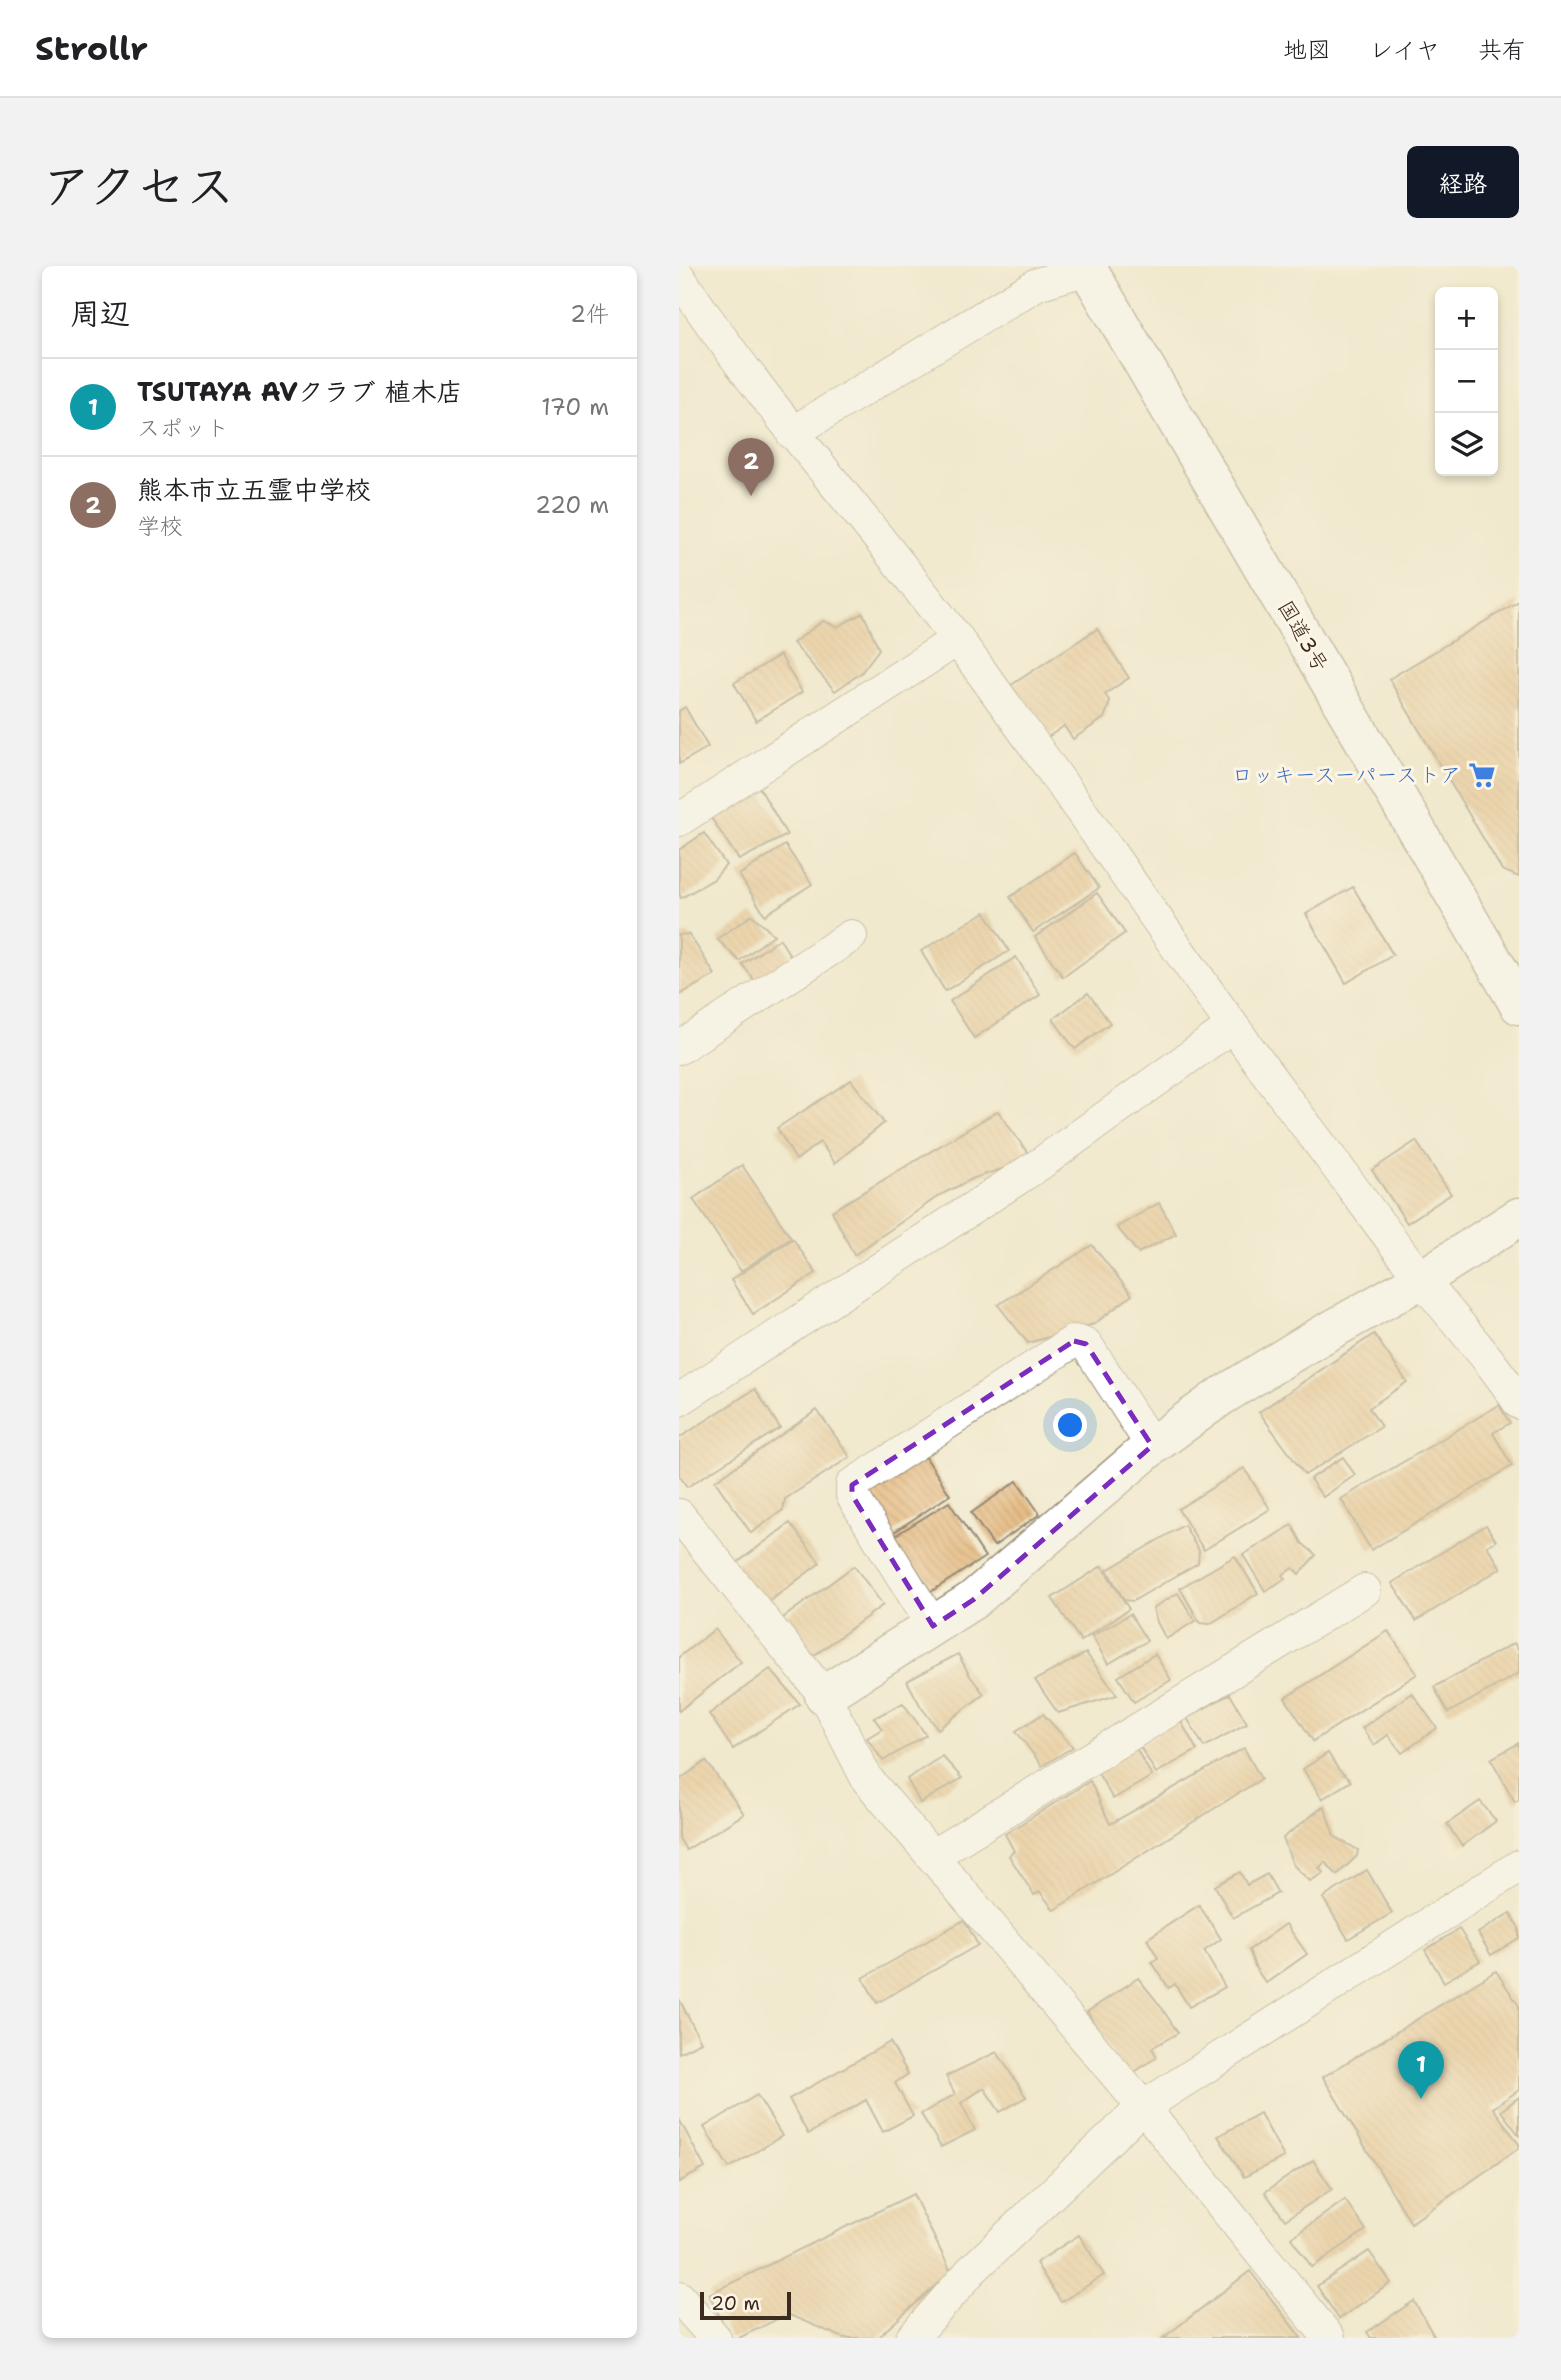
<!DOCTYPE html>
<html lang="ja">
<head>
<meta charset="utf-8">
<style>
	:root { --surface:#fff; --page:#f2f2f2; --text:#202124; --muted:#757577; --line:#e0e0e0; --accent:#111827 }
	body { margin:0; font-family:"Shantell Sans","Klee One",sans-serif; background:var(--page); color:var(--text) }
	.controls { position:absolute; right:21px; top:21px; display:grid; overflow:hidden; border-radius:10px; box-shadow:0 4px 10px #0003 }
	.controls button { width:63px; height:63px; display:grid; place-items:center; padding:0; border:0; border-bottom:2px solid var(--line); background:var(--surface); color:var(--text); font:35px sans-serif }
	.scale { position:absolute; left:21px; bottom:18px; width:91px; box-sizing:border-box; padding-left:7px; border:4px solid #3b2a1e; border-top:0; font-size:19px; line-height:24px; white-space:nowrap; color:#3b2a1e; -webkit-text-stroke:5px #fcf5e5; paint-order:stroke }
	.you { position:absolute; left:392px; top:1160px; width:24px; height:24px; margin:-18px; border:5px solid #fff; border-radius:50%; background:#1a73e8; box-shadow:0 0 0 10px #1a73e833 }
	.badge { display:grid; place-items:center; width:46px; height:46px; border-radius:50%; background:var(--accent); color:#fff; font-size:23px; font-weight:700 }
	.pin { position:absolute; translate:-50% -58px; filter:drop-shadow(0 2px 4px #0008) }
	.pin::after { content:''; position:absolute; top:37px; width:24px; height:21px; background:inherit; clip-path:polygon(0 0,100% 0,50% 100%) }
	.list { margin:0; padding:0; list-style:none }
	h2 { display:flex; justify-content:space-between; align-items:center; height:91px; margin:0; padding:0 28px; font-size:30px }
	h2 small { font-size:23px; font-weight:400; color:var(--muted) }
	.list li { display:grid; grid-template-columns:46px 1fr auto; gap:21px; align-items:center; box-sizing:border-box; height:98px; padding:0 28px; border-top:2px solid var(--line) }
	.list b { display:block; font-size:26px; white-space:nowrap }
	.list p { margin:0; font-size:23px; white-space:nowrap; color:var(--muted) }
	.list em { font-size:23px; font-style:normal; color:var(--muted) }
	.icon { flex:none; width:38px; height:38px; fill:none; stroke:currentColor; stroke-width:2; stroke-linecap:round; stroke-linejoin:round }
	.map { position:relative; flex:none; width:840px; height:2072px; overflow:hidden; border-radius:10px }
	header { display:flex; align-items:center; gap:42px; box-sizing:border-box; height:98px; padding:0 35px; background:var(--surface); border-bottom:2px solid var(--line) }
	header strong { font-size:33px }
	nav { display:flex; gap:38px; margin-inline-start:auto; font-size:24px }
	.intro { display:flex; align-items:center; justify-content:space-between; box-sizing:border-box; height:168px; padding:0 42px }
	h1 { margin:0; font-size:49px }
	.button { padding:18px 32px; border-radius:10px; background:var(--accent); color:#fff; font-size:24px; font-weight:700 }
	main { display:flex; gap:42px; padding:0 42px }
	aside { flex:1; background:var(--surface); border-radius:10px; box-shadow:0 4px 10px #0003 }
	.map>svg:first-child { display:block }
</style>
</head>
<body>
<header>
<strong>Strollr</strong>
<nav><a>地図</a><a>レイヤ</a><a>共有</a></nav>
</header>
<div class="intro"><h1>アクセス</h1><a class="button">経路</a></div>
<main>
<aside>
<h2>周辺<small>2件</small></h2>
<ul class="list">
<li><span class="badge" style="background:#0f9aa8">1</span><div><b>TSUTAYA AVクラブ 植木店</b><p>スポット</p></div><em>170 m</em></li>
<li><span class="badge" style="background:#8d6e63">2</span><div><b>熊本市立五霊中学校</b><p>学校</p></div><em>220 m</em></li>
</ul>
</aside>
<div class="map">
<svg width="840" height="2072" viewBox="0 0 840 2072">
	<defs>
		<pattern id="building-back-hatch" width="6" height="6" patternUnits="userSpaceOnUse" patternTransform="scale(1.75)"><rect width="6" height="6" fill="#e5bc85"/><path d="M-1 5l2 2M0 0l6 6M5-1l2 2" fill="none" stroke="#c5a272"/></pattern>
	</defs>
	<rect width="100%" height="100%" fill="#fcf5e5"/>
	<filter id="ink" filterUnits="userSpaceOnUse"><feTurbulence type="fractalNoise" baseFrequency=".0143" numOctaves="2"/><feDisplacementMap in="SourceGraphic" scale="14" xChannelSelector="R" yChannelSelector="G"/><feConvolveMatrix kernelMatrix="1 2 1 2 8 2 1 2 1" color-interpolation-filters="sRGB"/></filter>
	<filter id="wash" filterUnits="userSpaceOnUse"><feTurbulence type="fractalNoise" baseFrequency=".00686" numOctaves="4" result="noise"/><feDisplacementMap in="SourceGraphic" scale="28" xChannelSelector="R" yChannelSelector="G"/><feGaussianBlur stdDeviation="1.57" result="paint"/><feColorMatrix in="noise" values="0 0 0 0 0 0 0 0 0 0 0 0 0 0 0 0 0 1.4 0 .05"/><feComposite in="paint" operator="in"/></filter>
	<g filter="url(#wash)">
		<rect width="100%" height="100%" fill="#f0e9cd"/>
		<g id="blocks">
			<!-- building -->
			<g fill="url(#building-back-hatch)">
				<path d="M840 335V611L823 604 710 413Z"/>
				<path d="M184 347 200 383 182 407 156 425 114 377 144 355 158 361Z"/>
				<path d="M418 363 450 412 426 428 431 436 425 452 394 473 385 460 362 476 323 425Z"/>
				<path d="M101 389 123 426 77 455 55 417Z"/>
				<path d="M6 441 29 481 0 498V445Z"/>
				<path d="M80 521 108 569 60 594 31 550Z"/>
				<path d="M25 567 47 599 35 613 2 632 0 627V584Z"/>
				<path d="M106 579 133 618 86 649 60 609Z"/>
				<path d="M396 587 420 622 354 666 331 631Z"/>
				<path d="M674 621 714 689 667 717 627 648Z"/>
				<path d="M418 627 446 667 384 711 356 671Z"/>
				<path d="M306 646 330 685 266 725 242 685Z"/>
				<path d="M73 649 95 669 60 695 38 673Z"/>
				<path d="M10 668 36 709 0 729V669Z"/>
				<path d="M101 673 116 698 82 723 63 698Z"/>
				<path d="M337 691 361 729 295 772 271 735Z"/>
				<path d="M409 727 431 757 396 783 374 753Z"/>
				<path d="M172 814 205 857 156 897 141 876 117 894 98 862Z"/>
				<path d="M319 845 353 893 295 912 261 929 175 989 153 945Z"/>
				<path d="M737 875 772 928 728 957 693 904Z"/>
				<path d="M63 899 112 972 62 1005 14 933Z"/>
				<path d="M480 937 497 968 459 987 438 961Z"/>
				<path d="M114 973 137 1007 74 1048 52 1014Z"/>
				<path d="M413 979 453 1029 415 1058 349 1077 319 1039Z"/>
				<path d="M695 1068 728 1116 690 1142 702 1161 626 1209 580 1146Z"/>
				<path d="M76 1123 101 1162 8 1221 0 1209V1172Z"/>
				<path d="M820 1139 831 1157 814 1167 833 1200 692 1284 662 1233Z"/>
				<path d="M138 1144 171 1191 106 1233 104 1244 72 1267 36 1215Z"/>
				<path d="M243 1185 271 1229 212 1268 183 1223Z"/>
				<path d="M664 1191 676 1209 644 1231 631 1213Z"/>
				<path d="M565 1202 591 1243 525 1284 499 1243Z"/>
				<path d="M338 1215 361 1248 315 1280 292 1247Z"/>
				<path d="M270 1236 306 1291 245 1330 209 1274Z"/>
				<path d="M111 1257 141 1297 80 1343 50 1303Z"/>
				<path d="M505 1259 520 1285 519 1297 454 1335 445 1334 428 1304Z"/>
				<path d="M613 1259 623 1277 637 1289 620 1308 614 1302 603 1309 606 1313 586 1325 564 1289Z"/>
				<path d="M807 1259 817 1275 808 1280 822 1302 737 1355 713 1317Z"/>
				<path d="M556 1290 579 1327 531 1358 521 1357 501 1322Z"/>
				<path d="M175 1300 204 1339 122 1399 93 1360Z"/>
				<path d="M423 1300 450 1343 402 1375 373 1332Z"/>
				<path d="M499 1327 516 1355 487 1373 478 1356 474 1342Z"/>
				<path d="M451 1348 468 1375 429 1398 413 1370Z"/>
				<path d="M36 1363 62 1396 0 1445V1391Z"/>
				<path d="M709 1365 738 1408 634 1475 606 1432Z"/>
				<path d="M835 1377 840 1385V1407L769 1447 755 1421Z"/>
				<path d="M407 1387 438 1429 379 1447 356 1414Z"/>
				<path d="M279 1388 291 1410 305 1428 259 1463 242 1441 228 1415Z"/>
				<path d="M476 1388 492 1414 455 1436 439 1411Z"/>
				<path d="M91 1403 121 1438 54 1483 30 1448Z"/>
				<path d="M733 1427 758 1462 723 1487 709 1469 695 1479 683 1462Z"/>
				<path d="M551 1428 568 1457 525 1481 508 1452Z"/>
				<path d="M224 1437 247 1469 204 1495 188 1472 203 1463 195 1452Z"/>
				<path d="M364 1448 394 1481 363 1500 337 1465Z"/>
				<path d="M501 1454 518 1484 477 1507 460 1479Z"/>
				<path d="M840 1477V1534L836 1536 812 1493Z"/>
				<path d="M455 1479 473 1510 434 1533 416 1502Z"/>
				<path d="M565 1482 582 1513 375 1644 361 1626 355 1629 330 1590 335 1585 326 1568 411 1515 431 1558Z"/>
				<path d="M649 1487 659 1503 672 1515 643 1533 624 1503Z"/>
				<path d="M263 1490 283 1512 241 1537 228 1513Z"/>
				<path d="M27 1495 65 1548 7 1584 0 1572V1514Z"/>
				<path d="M801 1535 817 1555 783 1580 768 1558Z"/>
				<path d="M645 1540 655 1570 679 1584 678 1590 658 1609 646 1596 640 1602 645 1607 631 1615 614 1599 604 1572Z"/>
				<path d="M688 1604 713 1647 669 1673 644 1632Z"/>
				<path d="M561 1606 568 1619 588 1608 599 1627 554 1652 536 1620Z"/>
				<path d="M520 1639 542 1673 525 1685 546 1721 510 1741 496 1718 490 1722 473 1696 479 1692 468 1673Z"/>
				<path d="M831 1647 840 1662V1672L812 1689 799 1667Z"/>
				<path d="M285 1654 299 1679 198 1737 184 1712Z"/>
				<path d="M607 1658 628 1688 587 1717 577 1703 570 1684Z"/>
				<path d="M780 1663 801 1695 765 1716 746 1684Z"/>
				<path d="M817 1705 840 1740V1824L814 1842 840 1878V1882L732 1957 644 1811Z"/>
				<path d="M459 1712 480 1738 499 1767 473 1782 478 1791 448 1811 408 1746Z"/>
				<path d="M0 1733 22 1776 0 1787Z"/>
				<path d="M211 1776 229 1808 216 1817 234 1850 204 1866 187 1834 129 1868 110 1833Z"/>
				<path d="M318 1786 347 1831 321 1846 305 1822 282 1837 296 1864 262 1881 242 1848 276 1828 267 1810Z"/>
				<path d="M78 1829 103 1870 50 1902 25 1861Z"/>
				<path d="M840 1831V1869L822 1845Z"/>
				<path d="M581 1847 605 1891 565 1911 539 1870Z"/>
				<path d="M0 1853 26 1902 0 1916Z"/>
				<path d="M634 1894 653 1923 606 1954 586 1926Z"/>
				<path d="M234 1928 272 2006 198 2072H165L108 2048 60 2072H51L30 2028Z"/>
				<path d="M666 1934 687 1964 633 2001 612 1972Z"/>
				<path d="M400 1969 425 2009 382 2036 357 1997Z"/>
				<path d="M690 1985 712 2017 660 2053 638 2020Z"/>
				<path d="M571 2005 622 2072H484Z"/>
				<path d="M735 2035 756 2072H692L688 2066Z"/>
			</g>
		</g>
	</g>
	<g filter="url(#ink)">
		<use href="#blocks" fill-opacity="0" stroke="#968a76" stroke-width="2"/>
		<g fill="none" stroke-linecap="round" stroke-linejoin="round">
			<defs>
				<g id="minor">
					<path d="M0 11C83 137 185 248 275 369 395 529 504 697 625 857 665 909 703 963 744 1015 776 1055 812 1093 840 1137"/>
					<path d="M113 167 358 18 409 3"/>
					<path d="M0 554 279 373"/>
					<path d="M0 782 172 670"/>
					<path d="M0 1134 361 898 552 761"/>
					<path d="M0 1249 145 1429 188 1513 464 1841 650 2072"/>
					<path d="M254 1360 173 1229V1219L395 1075 407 1078 473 1180"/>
					<path d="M253 1590 686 1324"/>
					<path d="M0 2031 36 2072"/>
					<path d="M233 2072 292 2005 464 1841 840 1600"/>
				</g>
				<path id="tertiary" d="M145 1429 294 1334 473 1180 541 1131 631 1076 743 1013 840 951"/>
				<path id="trunk" d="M407 0 840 739"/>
			</defs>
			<!-- minor casing -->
			<use href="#minor" stroke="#968a76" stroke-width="34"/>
			<!-- tertiary casing -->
			<use href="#tertiary" stroke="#968a76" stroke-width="41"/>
			<!-- trunk casing -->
			<use href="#trunk" stroke="#968a76" stroke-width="41"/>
			<!-- minor -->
			<use href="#minor" stroke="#fff" stroke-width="32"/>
			<!-- tertiary -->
			<use href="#tertiary" stroke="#fff" stroke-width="38"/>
			<!-- trunk -->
			<use href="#trunk" stroke="#fff" stroke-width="38"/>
		</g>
	</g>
	<!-- marked area -->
	<path d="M0 0H840V2072H0ZM395 1075 407 1078 473 1180 294 1334 254 1360 173 1229V1219Z" fill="#f0e9cd" fill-opacity=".55" fill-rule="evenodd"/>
	<path fill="none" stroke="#7b2cbf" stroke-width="5" stroke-dasharray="14 9" stroke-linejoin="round" d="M395 1075 407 1078 473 1180 294 1334 254 1360 173 1229V1219Z"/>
	<!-- icons -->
	<defs>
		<symbol id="supermarket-bare" viewBox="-9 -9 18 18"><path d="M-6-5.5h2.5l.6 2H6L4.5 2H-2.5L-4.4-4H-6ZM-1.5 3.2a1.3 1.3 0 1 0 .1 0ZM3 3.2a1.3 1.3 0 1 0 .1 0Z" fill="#3f7fe0" stroke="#fcf5e5" stroke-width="2.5" paint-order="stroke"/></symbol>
	</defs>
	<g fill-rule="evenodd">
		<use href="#supermarket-bare" x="784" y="490" width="38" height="38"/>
	</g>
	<g text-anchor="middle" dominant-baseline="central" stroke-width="6" stroke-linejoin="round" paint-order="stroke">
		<!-- street labels -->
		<g font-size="21" fill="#3b2a1e" stroke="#fcf5e5">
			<text transform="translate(624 370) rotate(60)">国道3号</text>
		</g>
		<!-- shop labels -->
		<g font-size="21" fill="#366cbe" stroke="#fcf5e5" text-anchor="end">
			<text x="782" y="509">ロッキースーパーストア</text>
		</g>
	</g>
</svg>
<div class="controls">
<button>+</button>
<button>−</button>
<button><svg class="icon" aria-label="layers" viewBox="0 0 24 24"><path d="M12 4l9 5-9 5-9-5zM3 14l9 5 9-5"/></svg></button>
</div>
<div class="scale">20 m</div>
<div class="you"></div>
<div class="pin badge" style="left:742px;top:1833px;background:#0f9aa8">1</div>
<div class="pin badge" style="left:72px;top:230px;background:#8d6e63">2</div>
</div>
</main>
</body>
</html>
